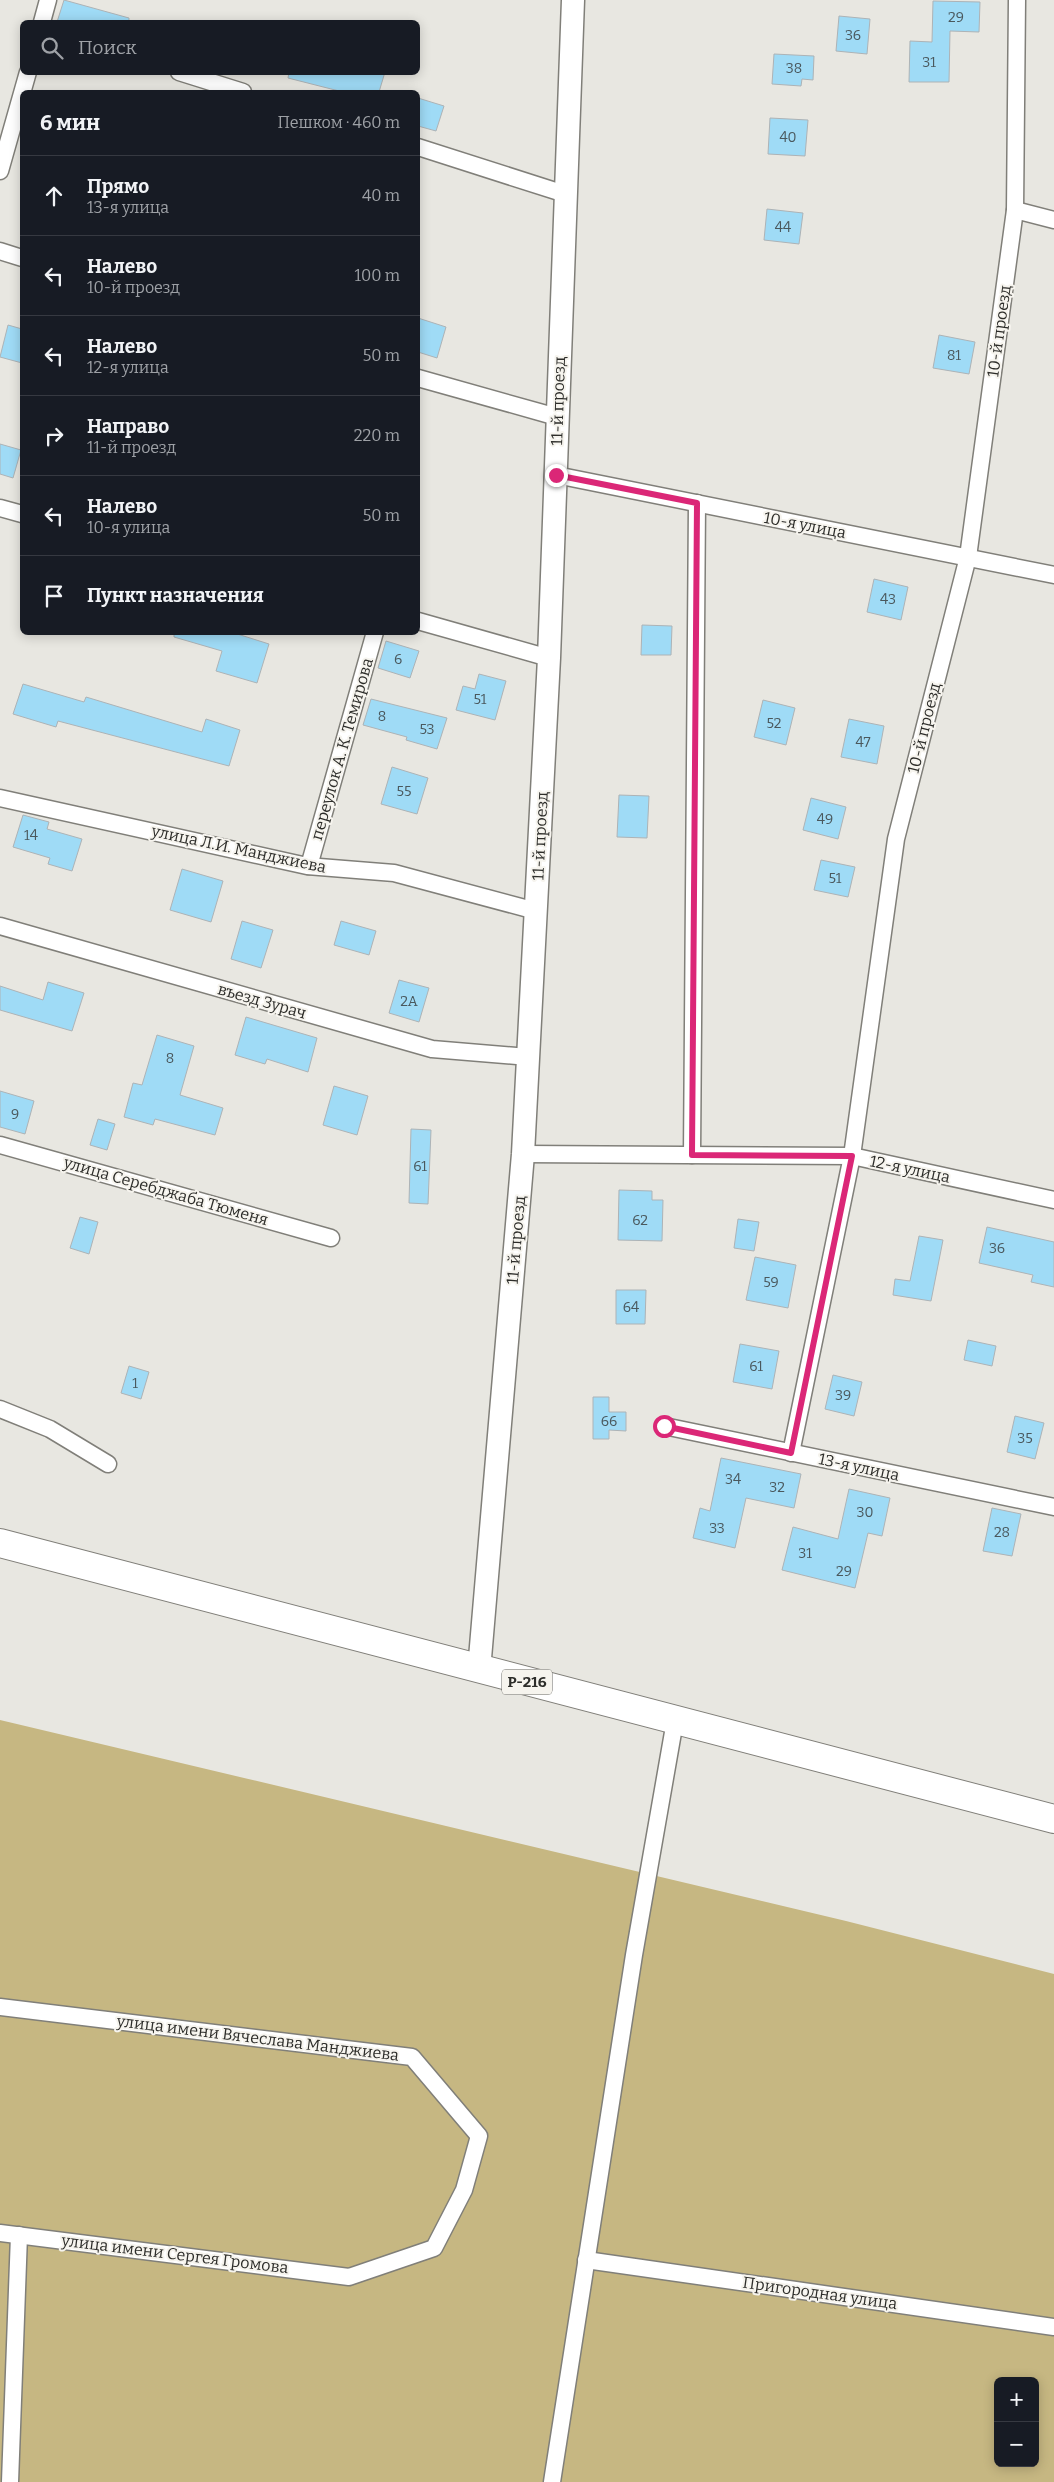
<!DOCTYPE html>
<html lang="ru">
<head>
<meta charset="utf-8">
<style>
	:root { --surface:#171b24; --page:#20242c; --text:#f1f3f6; --muted:#9ea1a6; --line:#363941 }
	body { margin:0; font-family:Bitter,serif; background:var(--page); color:var(--text) }
	.controls { position:absolute; right:15px; bottom:15px; display:grid; overflow:hidden; border-radius:8px; box-shadow:0 2px 12px #0003 }
	.controls button { width:45px; height:45px; display:grid; place-items:center; padding:0; border:0; border-bottom:1px solid var(--line); background:var(--surface); color:var(--text); font:25px sans-serif }
	.stop { position:absolute; width:15px; height:15px; margin:-11px; border:4px solid #db2777; border-radius:50%; background:#fff }
	.stop.end { background:#db2777; border-color:#fff; box-shadow:0 1px 5px #0008 }
	.list { margin:0; padding:0; list-style:none }
	h2 { display:flex; justify-content:space-between; align-items:center; height:65px; margin:0; padding:0 20px; font-size:21px }
	h2 small { font-size:16px; font-weight:400; color:var(--muted) }
	.list li { display:grid; grid-template-columns:32px 1fr auto; gap:15px; align-items:center; box-sizing:border-box; height:80px; padding:0 20px; border-top:1px solid var(--line) }
	.list b { display:block; font-size:19px; white-space:nowrap }
	.list p { margin:0; font-size:16px; white-space:nowrap; color:var(--muted) }
	.list em { font-size:16px; font-style:normal; color:var(--muted) }
	.icon { flex:none; width:28px; height:28px; fill:none; stroke:currentColor; stroke-width:2; stroke-linecap:round; stroke-linejoin:round }
	.map { position:relative; flex:none; width:1054px; height:2482px; overflow:hidden }
	.search { position:absolute; background:var(--surface); box-shadow:0 2px 12px #0003; left:20px; top:20px; width:400px; height:55px; display:flex; align-items:center; gap:12px; box-sizing:border-box; padding:0 18px; border-radius:8px; color:var(--muted); font-size:19px }
	.panel { position:absolute; background:var(--surface); box-shadow:0 2px 12px #0003; left:20px; top:90px; width:400px; height:545px; border-radius:8px }
	.map>svg:first-child { display:block }
</style>
</head>
<body>
<div class="map">
<svg width="1054" height="2482" viewBox="0 0 1054 2482">
	<rect width="100%" height="100%" fill="#e8e7e1"/>
	<!-- green -->
	<path fill="#c6b782" fill-rule="evenodd" d="M0 1720 846 1921 1054 1974V2482H0ZM998 2381H1035V2463H998Z"/>
	<!-- building -->
	<g fill="#9fdbf6" stroke="#adb3b6">
		<path d="M64 0 129 18V22H57Z"/>
		<path d="M933 1 980 2 979 32 950 31 949 82H909L910 41 932 42Z"/>
		<path d="M839 16 870 19 867 54 836 51Z"/>
		<path d="M774 54 814 56 813 80 802 79 801 86 772 84Z"/>
		<path d="M289 72H385L379 92H343L288 78Z"/>
		<path d="M418 98 444 106 436 131 418 126Z"/>
		<path d="M770 118 808 120 805 156 768 154Z"/>
		<path d="M767 209 803 213 799 244 764 240Z"/>
		<path d="M418 318 446 327 437 358 418 352Z"/>
		<path d="M8 325 22 329V363L0 357Z"/>
		<path d="M939 335 975 342 969 374 933 368Z"/>
		<path d="M0 444 21 450 13 478 0 474Z"/>
		<path d="M874 579 908 587 901 620 867 612Z"/>
		<path d="M642 625 672 626 671 655H641Z"/>
		<path d="M174 632H231L269 644 257 683 216 671 222 651 174 637Z"/>
		<path d="M386 641 419 651 410 678 378 668Z"/>
		<path d="M479 674 506 681 495 720 456 710 463 686 475 689Z"/>
		<path d="M23 684 84 702 86 697 202 732 206 719 240 730 229 766 58 721 56 727 13 714Z"/>
		<path d="M371 699 447 718 437 749 406 740 407 737 363 725Z"/>
		<path d="M763 700 795 708 786 745 754 737Z"/>
		<path d="M849 719 884 726 877 764 841 757Z"/>
		<path d="M392 767 428 778 417 814 381 804Z"/>
		<path d="M619 795 649 796 647 838 617 837Z"/>
		<path d="M811 798 846 807 838 839 803 830Z"/>
		<path d="M23 815 49 822 47 829 82 839 72 871 48 864 50 858 13 847Z"/>
		<path d="M821 860 855 867 848 897 814 890Z"/>
		<path d="M182 869 223 881 211 922 170 910Z"/>
		<path d="M242 921 273 930 261 968 231 959Z"/>
		<path d="M341 921 376 931 369 955 334 945Z"/>
		<path d="M399 980 429 988 419 1022 389 1013Z"/>
		<path d="M48 982 84 993 72 1031 0 1010V986L43 1000Z"/>
		<path d="M246 1017 317 1038 308 1072 267 1059 265 1064 235 1055Z"/>
		<path d="M157 1035 194 1046 180 1095 223 1108 215 1135 155 1119 153 1125 124 1117 133 1083 142 1085Z"/>
		<path d="M334 1086 368 1096 357 1135 323 1125Z"/>
		<path d="M0 1091 34 1101 25 1134 0 1127Z"/>
		<path d="M98 1119 115 1124 107 1150 90 1145Z"/>
		<path d="M411 1129 431 1130 428 1204 409 1203Z"/>
		<path d="M619 1190 652 1191V1200H663L662 1241 618 1240Z"/>
		<path d="M80 1217 98 1222 89 1254 70 1248Z"/>
		<path d="M738 1219 759 1222 754 1251 734 1248Z"/>
		<path d="M987 1227 1054 1242V1287L1031 1282 1033 1275 979 1263Z"/>
		<path d="M919 1236 943 1240 931 1301 893 1295 895 1279 910 1281Z"/>
		<path d="M755 1257 796 1265 788 1308 746 1300Z"/>
		<path d="M616 1290H646L645 1324H616Z"/>
		<path d="M968 1340 996 1346 992 1366 964 1360Z"/>
		<path d="M740 1344 779 1351 772 1389 733 1382Z"/>
		<path d="M129 1366 149 1372 141 1399 121 1393Z"/>
		<path d="M833 1375 862 1382 854 1416 825 1409Z"/>
		<path d="M593 1397H609V1412H626V1431L609 1430V1439H593Z"/>
		<path d="M1015 1416 1044 1423 1035 1459 1007 1452Z"/>
		<path d="M721 1458 801 1474 794 1508 746 1498 735 1548 693 1538 700 1508 710 1511Z"/>
		<path d="M849 1489 890 1498 882 1536 868 1533 855 1588 782 1570 793 1527 838 1539Z"/>
		<path d="M992 1508 1021 1514 1012 1556 983 1551Z"/>
	</g>
	<g fill="none" stroke-linecap="round" stroke-linejoin="round">
		<defs>
			<g id="street">
				<path d="M42 22 48 0"/>
				<path d="M179 72 243 92"/>
				<path d="M418 147 565 194"/>
				<path d="M0 171 28 72"/>
				<path d="M1015 210 1054 220"/>
				<path d="M0 251 22 258"/>
				<path d="M418 378 557 417"/>
				<path d="M556 475 1054 575"/>
				<path d="M0 508 22 514"/>
				<path d="M418 621 549 658"/>
				<path d="M0 798 307 866 394 873 536 911"/>
				<path d="M309 866 375 632"/>
				<path d="M0 926 432 1049 528 1057"/>
				<path d="M0 1145 331 1238"/>
				<path d="M523 1154 852 1156 1054 1200"/>
				<path d="M692 1155 697 503"/>
				<path d="M0 1409 50 1429 108 1464"/>
				<path d="M664 1426 1054 1507"/>
				<path d="M791 1453 852 1156 896 839 968 557 1015 210 1017 0"/>
				<path d="M0 2007 412 2057 479 2136 464 2190 434 2248 349 2277 0 2233"/>
				<path d="M586 2260 1054 2327"/>
				<path d="M10 2482 19 2235"/>
				<path d="M552 2482 634 1955 675 1721"/>
			</g>
			<path id="secondary" d="M479 1670 523 1154 549 658 573 0"/>
			<path id="highway" d="M0 1543 1054 1819"/>
		</defs>
		<!-- street casing -->
		<use href="#street" stroke="#807f79" stroke-width="19"/>
		<!-- secondary casing -->
		<use href="#secondary" stroke="#807f79" stroke-width="25"/>
		<!-- highway casing -->
		<use href="#highway" stroke="#807f79" stroke-width="30"/>
		<!-- street -->
		<use href="#street" stroke="#fff" stroke-width="16"/>
		<!-- secondary -->
		<use href="#secondary" stroke="#fff" stroke-width="22"/>
		<!-- highway -->
		<use href="#highway" stroke="#fff" stroke-width="28"/>
	</g>
	<g fill="none" stroke-linecap="round" stroke-linejoin="round">
		<!-- route -->
		<path stroke="#db2777" stroke-width="6" d="M556 475 697 503 692 1155 852 1156 791 1453 664 1426"/>
	</g>
	<g text-anchor="middle" dominant-baseline="central" stroke-width="4" stroke-linejoin="round" paint-order="stroke">
		<!-- number labels -->
		<g font-size="14" fill="#4a585d">
			<text x="956" y="17">29</text>
			<text x="853" y="35">36</text>
			<text x="929" y="62">31</text>
			<text x="794" y="68">38</text>
			<text x="788" y="137">40</text>
			<text x="783" y="227">44</text>
			<text x="954" y="355">81</text>
			<text x="888" y="599">43</text>
			<text x="398" y="659">6</text>
			<text x="480" y="699">51</text>
			<text x="382" y="716">8</text>
			<text x="774" y="723">52</text>
			<text x="427" y="729">53</text>
			<text x="863" y="742">47</text>
			<text x="404" y="791">55</text>
			<text x="825" y="819">49</text>
			<text x="31" y="835">14</text>
			<text x="835" y="878">51</text>
			<text x="409" y="1001">2А</text>
			<text x="170" y="1058">8</text>
			<text x="15" y="1114">9</text>
			<text x="420" y="1166">61</text>
			<text x="640" y="1220">62</text>
			<text x="997" y="1248">36</text>
			<text x="771" y="1282">59</text>
			<text x="631" y="1307">64</text>
			<text x="756" y="1366">61</text>
			<text x="135" y="1383">1</text>
			<text x="843" y="1395">39</text>
			<text x="609" y="1421">66</text>
			<text x="1025" y="1438">35</text>
			<text x="733" y="1479">34</text>
			<text x="777" y="1487">32</text>
			<text x="865" y="1512">30</text>
			<text x="717" y="1528">33</text>
			<text x="1002" y="1532">28</text>
			<text x="805" y="1553">31</text>
			<text x="844" y="1571">29</text>
		</g>
		<!-- shield labels -->
		<rect fill="#f6f4ee" stroke="#696965" stroke-width="1" x="502" y="1669.5" width="50" height="25" rx="4"/>
		<g font-size="15" font-weight="bold" fill="#2d2d2a">
			<text x="527" y="1682">Р-216</text>
		</g>
		<!-- street labels -->
		<g font-size="16" fill="#2d2d2a" stroke="#f6f4ee">
			<text transform="translate(999 331) rotate(-82)">10-й проезд</text>
			<text transform="translate(558 401) rotate(-88)">11-й проезд</text>
			<text transform="translate(805 525) rotate(11)">10-я улица</text>
			<text transform="translate(924 728) rotate(-76)">10-й проезд</text>
			<text transform="translate(342 749) rotate(-74)">переулок А. К. Темирова</text>
			<text transform="translate(540 836) rotate(-87)">11-й проезд</text>
			<text transform="translate(239 849) rotate(12)">улица Л.И. Манджиева</text>
			<text transform="translate(262 1001) rotate(16)">въезд Зурач</text>
			<text transform="translate(910 1169) rotate(12)">12-я улица</text>
			<text transform="translate(166 1191) rotate(16)">улица Серебджаба Тюменя</text>
			<text transform="translate(516 1240) rotate(-85)">11-й проезд</text>
			<text transform="translate(859 1467) rotate(12)">13-я улица</text>
			<text transform="translate(258 2038) rotate(7)">улица имени Вячеслава Манджиева</text>
			<text transform="translate(175 2254) rotate(7)">улица имени Сергея Громова</text>
			<text transform="translate(820 2293) rotate(8)">Пригородная улица</text>
		</g>
	</g>
</svg>
<div class="controls">
<button>+</button>
<button>−</button>
</div>
<div class="stop" style="left:664px;top:1426px"></div>
<div class="stop end" style="left:556px;top:475px"></div>
<div class="search"><svg class="icon" aria-label="search" viewBox="0 0 24 24"><circle cx="10" cy="10" r="6"/><path d="M15 15l6 6"/></svg>Поиск</div>
<section class="panel">
<h2>6 мин<small>Пешком · 460 m</small></h2>
<ul class="list">
<li><svg class="icon" aria-label="ahead" viewBox="0 0 24 24"><path d="M12 20V5M6 11l6-6 6 6"/></svg><div><b>Прямо</b><p>13-я улица</p></div><em>40 m</em></li>
<li><svg class="icon" aria-label="left" viewBox="0 0 24 24"><path d="M17 20v-9H6M10 6l-5 5 5 5"/></svg><div><b>Налево</b><p>10-й проезд</p></div><em>100 m</em></li>
<li><svg class="icon" aria-label="left" viewBox="0 0 24 24"><path d="M17 20v-9H6M10 6l-5 5 5 5"/></svg><div><b>Налево</b><p>12-я улица</p></div><em>50 m</em></li>
<li><svg class="icon" aria-label="right" viewBox="0 0 24 24"><path d="M7 20v-9h11M14 6l5 5-5 5"/></svg><div><b>Направо</b><p>11-й проезд</p></div><em>220 m</em></li>
<li><svg class="icon" aria-label="left" viewBox="0 0 24 24"><path d="M17 20v-9H6M10 6l-5 5 5 5"/></svg><div><b>Налево</b><p>10-я улица</p></div><em>50 m</em></li>
<li><svg class="icon" aria-label="arrive" viewBox="0 0 24 24"><path d="M6 21V4h12l-3 4 3 4H6"/></svg><div><b>Пункт назначения</b></div></li>
</ul>
</section>
</div>
</body>
</html>
